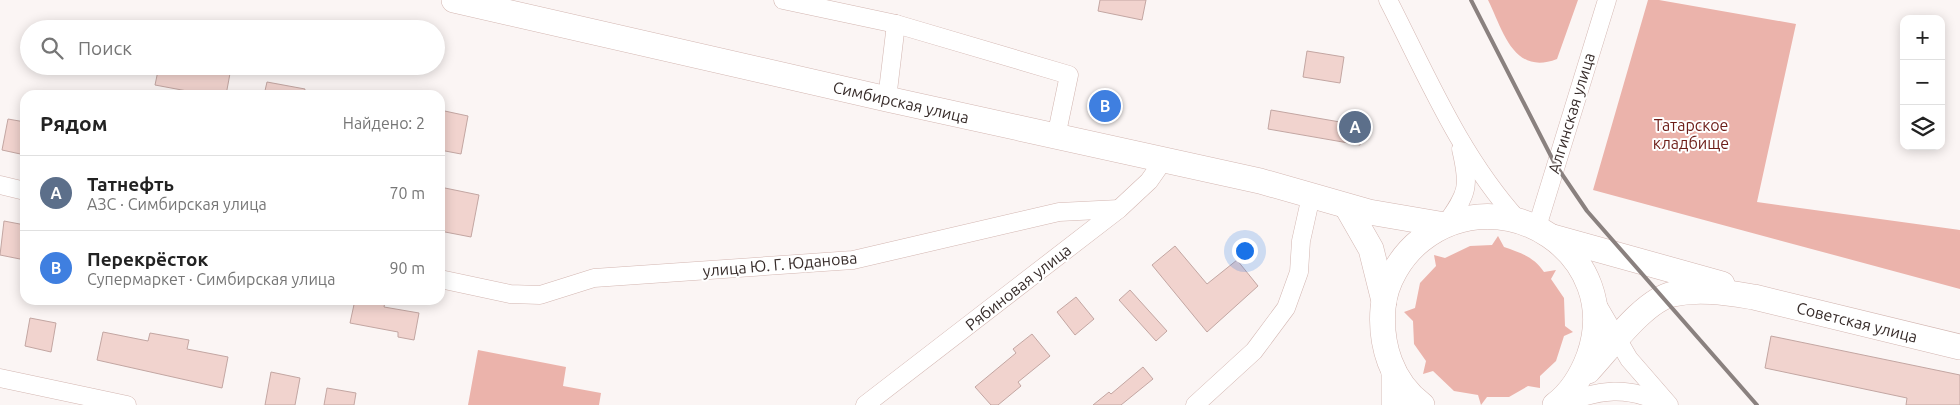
<!DOCTYPE html>
<html lang="ru">
<head>
<meta charset="utf-8">
<style>
	:root { --surface:#fff; --page:#f2f2f2; --text:#222; --muted:#767676; --line:#e0e0e0; --accent:#7c3aed }
	body { margin:0; font-family:Ubuntu,sans-serif; background:var(--page); color:var(--text) }
	.controls { position:absolute; right:15px; top:15px; display:grid; overflow:hidden; border-radius:10px; box-shadow:0 2px 12px #0003 }
	.controls button { width:45px; height:45px; display:grid; place-items:center; padding:0; border:0; border-bottom:1px solid var(--line); background:var(--surface); color:var(--text); font:25px sans-serif }
	.you { position:absolute; left:1244px; top:250px; width:18px; height:18px; margin:-12px; border:4px solid #fff; border-radius:50%; background:#1a73e8; box-shadow:0 0 0 8px #1a73e833 }
	.badge { display:grid; place-items:center; width:32px; height:32px; border-radius:50%; background:var(--accent); color:#fff; font-size:16px; font-weight:700 }
	.pin { position:absolute; translate:-50% -50%; border:2px solid #fff; box-shadow:0 1px 5px #0006 }
	.list { margin:0; padding:0; list-style:none }
	h2 { display:flex; justify-content:space-between; align-items:center; height:65px; margin:0; padding:0 20px; font-size:21px }
	h2 small { font-size:16px; font-weight:400; color:var(--muted) }
	.list li { display:grid; grid-template-columns:32px 1fr auto; gap:15px; align-items:center; box-sizing:border-box; height:75px; padding:0 20px; border-top:1px solid var(--line) }
	.list b { display:block; font-size:19px; white-space:nowrap }
	.list p { margin:0; font-size:16px; white-space:nowrap; color:var(--muted) }
	.list em { font-size:16px; font-style:normal; color:var(--muted) }
	.icon { flex:none; width:28px; height:28px; fill:none; stroke:currentColor; stroke-width:2; stroke-linecap:round; stroke-linejoin:round }
	.map { position:relative; flex:none; width:1960px; height:405px; overflow:hidden }
	.search { position:absolute; background:var(--surface); box-shadow:0 2px 12px #0003; left:20px; top:20px; width:425px; height:55px; display:flex; align-items:center; gap:12px; box-sizing:border-box; padding:0 18px; border-radius:28px; color:var(--muted); font-size:19px }
	.panel { position:absolute; background:var(--surface); box-shadow:0 2px 12px #0003; left:20px; top:90px; width:425px; height:215px; border-radius:15px }
	.map>svg:first-child { display:block }
</style>
</head>
<body>
<div class="map">
<svg width="1960" height="405" viewBox="0 0 1960 405">
	<rect width="100%" height="100%" fill="#fbf5f4"/>
	<!-- green -->
	<g fill="#ebb3ab">
		<path d="M1488 0H1578L1557 59C1513 76 1503 30 1488 0Z"/>
		<path d="M1648 0H1659L1796 24 1757 202 1960 230V289L1593 190Z"/>
		<path d="M1498 236 1504 247C1521 253 1534 257 1544 272L1556 270 1551 279 1564 298 1565 326 1573 332 1564 336 1556 361 1540 376V388L1528 386 1509 397H1487L1481 405 1478 395 1454 391 1433 371 1423 374 1426 361 1414 344 1413 321 1404 312 1415 308 1420 283 1436 266 1434 255 1445 258 1470 246 1492 245Z"/>
		<path d="M478 350 566 367 563 386 601 393 599 405H468Z"/>
	</g>
	<!-- building -->
	<g fill="#f1d3ce" stroke="#c3a6a2">
		<path d="M1100 0H1146L1142 20 1098 11Z"/>
		<path d="M1307 51 1344 57 1340 83 1303 77Z"/>
		<path d="M159 66 231 68 226 95H198V93L155 85Z"/>
		<path d="M267 82 305 89 304 95H264Z"/>
		<path d="M1092 95 1121 100 1118 117 1089 112Z"/>
		<path d="M440 110 468 116 461 154 440 150Z"/>
		<path d="M1271 110 1363 126 1360 145 1268 129Z"/>
		<path d="M8 119 25 122V155L2 150Z"/>
		<path d="M440 187 479 195 471 237 440 231Z"/>
		<path d="M4 221 25 225V260L0 255Z"/>
		<path d="M1175 246 1207 284 1237 260 1258 286 1207 332 1152 265Z"/>
		<path d="M1130 290 1167 331 1156 341 1119 300Z"/>
		<path d="M1076 297 1094 319 1075 335 1057 312Z"/>
		<path d="M355 300 385 302 384 307 419 313 414 340 398 337V332L350 323Z"/>
		<path d="M30 318 56 323 51 352 25 346Z"/>
		<path d="M103 332 148 341 150 333 189 340 187 349 228 357 222 388 97 360Z"/>
		<path d="M1032 334 1050 356 1018 382 1021 386 998 405H991L975 387 1016 353 1013 349Z"/>
		<path d="M1771 336 1960 375V405H1906L1907 398 1765 368Z"/>
		<path d="M1143 367 1153 379 1121 405H1093L1109 392 1111 394Z"/>
		<path d="M271 372 300 378 295 405H265Z"/>
		<path d="M327 388 356 393 354 405H324Z"/>
	</g>
	<g fill="none" stroke-linecap="round" stroke-linejoin="round">
		<defs>
			<g id="street">
				<path d="M783 0 896 24 1069 75 1056 137"/>
				<path d="M1388 0C1427 76 1460 156 1518 220"/>
				<path d="M887 99 896 24"/>
				<path d="M0 185 25 191"/>
				<path d="M1445 225C1468 193 1470 187 1461 149"/>
				<path d="M1537 227 1607 0"/>
				<path d="M440 279 510 294 540 295 594 278 853 260 1059 212 1119 209"/>
				<path d="M1597 304 1629 359 1669 405"/>
				<path d="M0 378 127 405"/>
				<path d="M865 405 1119 209 1149 181 1163 161"/>
				<path d="M1195 405 1254 351 1286 308 1299 272 1301 241 1311 196"/>
				<path d="M1562 405C1597 389 1630 385 1664 405"/>
			</g>
			<g id="secondary">
				<path d="M454 0 887 99 1260 181 1369 212 1445 225"/>
				<path d="M1347 207 1371 249 1384 301"/>
				<path d="M1553 237 1722 284"/>
				<path d="M1588 371C1609 349 1644 300 1673 294 1700 288 1728 293 1754 297L1960 347"/>
				<path d="M1394 405V372"/>
				<path d="M1422 405C1391 382 1380 344 1383 308 1385 282 1401 256 1421 240 1504 175 1625 255 1589 356 1582 375 1571 393 1555 405"/>
			</g>
		</defs>
		<!-- street casing -->
		<use href="#street" stroke="#d3b6b1" stroke-width="19"/>
		<!-- secondary casing -->
		<use href="#secondary" stroke="#d3b6b1" stroke-width="26"/>
		<!-- street -->
		<use href="#street" stroke="#fff" stroke-width="18"/>
		<!-- secondary -->
		<use href="#secondary" stroke="#fff" stroke-width="25"/>
		<!-- rail -->
		<path stroke="#8a817f" stroke-width="4" d="M1471 0 1555 164 1587 211 1757 405"/>
	</g>
	<g text-anchor="middle" dominant-baseline="central" stroke-width="4" stroke-linejoin="round" paint-order="stroke">
		<!-- street labels -->
		<g font-size="16" fill="#372c2a" stroke="#fff">
			<text transform="translate(901 102) rotate(13)">Симбирская улица</text>
			<text transform="translate(1571 113) rotate(-73)">Алгинская улица</text>
			<text transform="translate(780 264) rotate(-5)">улица Ю. Г. Юданова</text>
			<text transform="translate(1018 287) rotate(-38)">Рябиновая улица</text>
			<text transform="translate(1857 322) rotate(14)">Советская улица</text>
		</g>
		<!-- park labels -->
		<g font-size="16" fill="#6d1d18" stroke="#fff">
			<text x="1691" y="125">Татарское<tspan x="1691" dy="18">кладбище</tspan></text>
		</g>
	</g>
</svg>
<div class="controls">
<button>+</button>
<button>−</button>
<button><svg class="icon" aria-label="layers" viewBox="0 0 24 24"><path d="M12 4l9 5-9 5-9-5zM3 14l9 5 9-5"/></svg></button>
</div>
<div class="you"></div>
<div class="pin badge" style="left:1355px;top:127px;background:#5c6f8a">A</div>
<div class="pin badge" style="left:1105px;top:106px;background:#3f7fe0">B</div>
<div class="search"><svg class="icon" aria-label="search" viewBox="0 0 24 24"><circle cx="10" cy="10" r="6"/><path d="M15 15l6 6"/></svg>Поиск</div>
<section class="panel">
<h2>Рядом<small>Найдено: 2</small></h2>
<ul class="list">
<li><span class="badge" style="background:#5c6f8a">A</span><div><b>Татнефть</b><p>АЗС · Симбирская улица</p></div><em>70 m</em></li>
<li><span class="badge" style="background:#3f7fe0">B</span><div><b>Перекрёсток</b><p>Супермаркет · Симбирская улица</p></div><em>90 m</em></li>
</ul>
</section>
</div>
</body>
</html>
